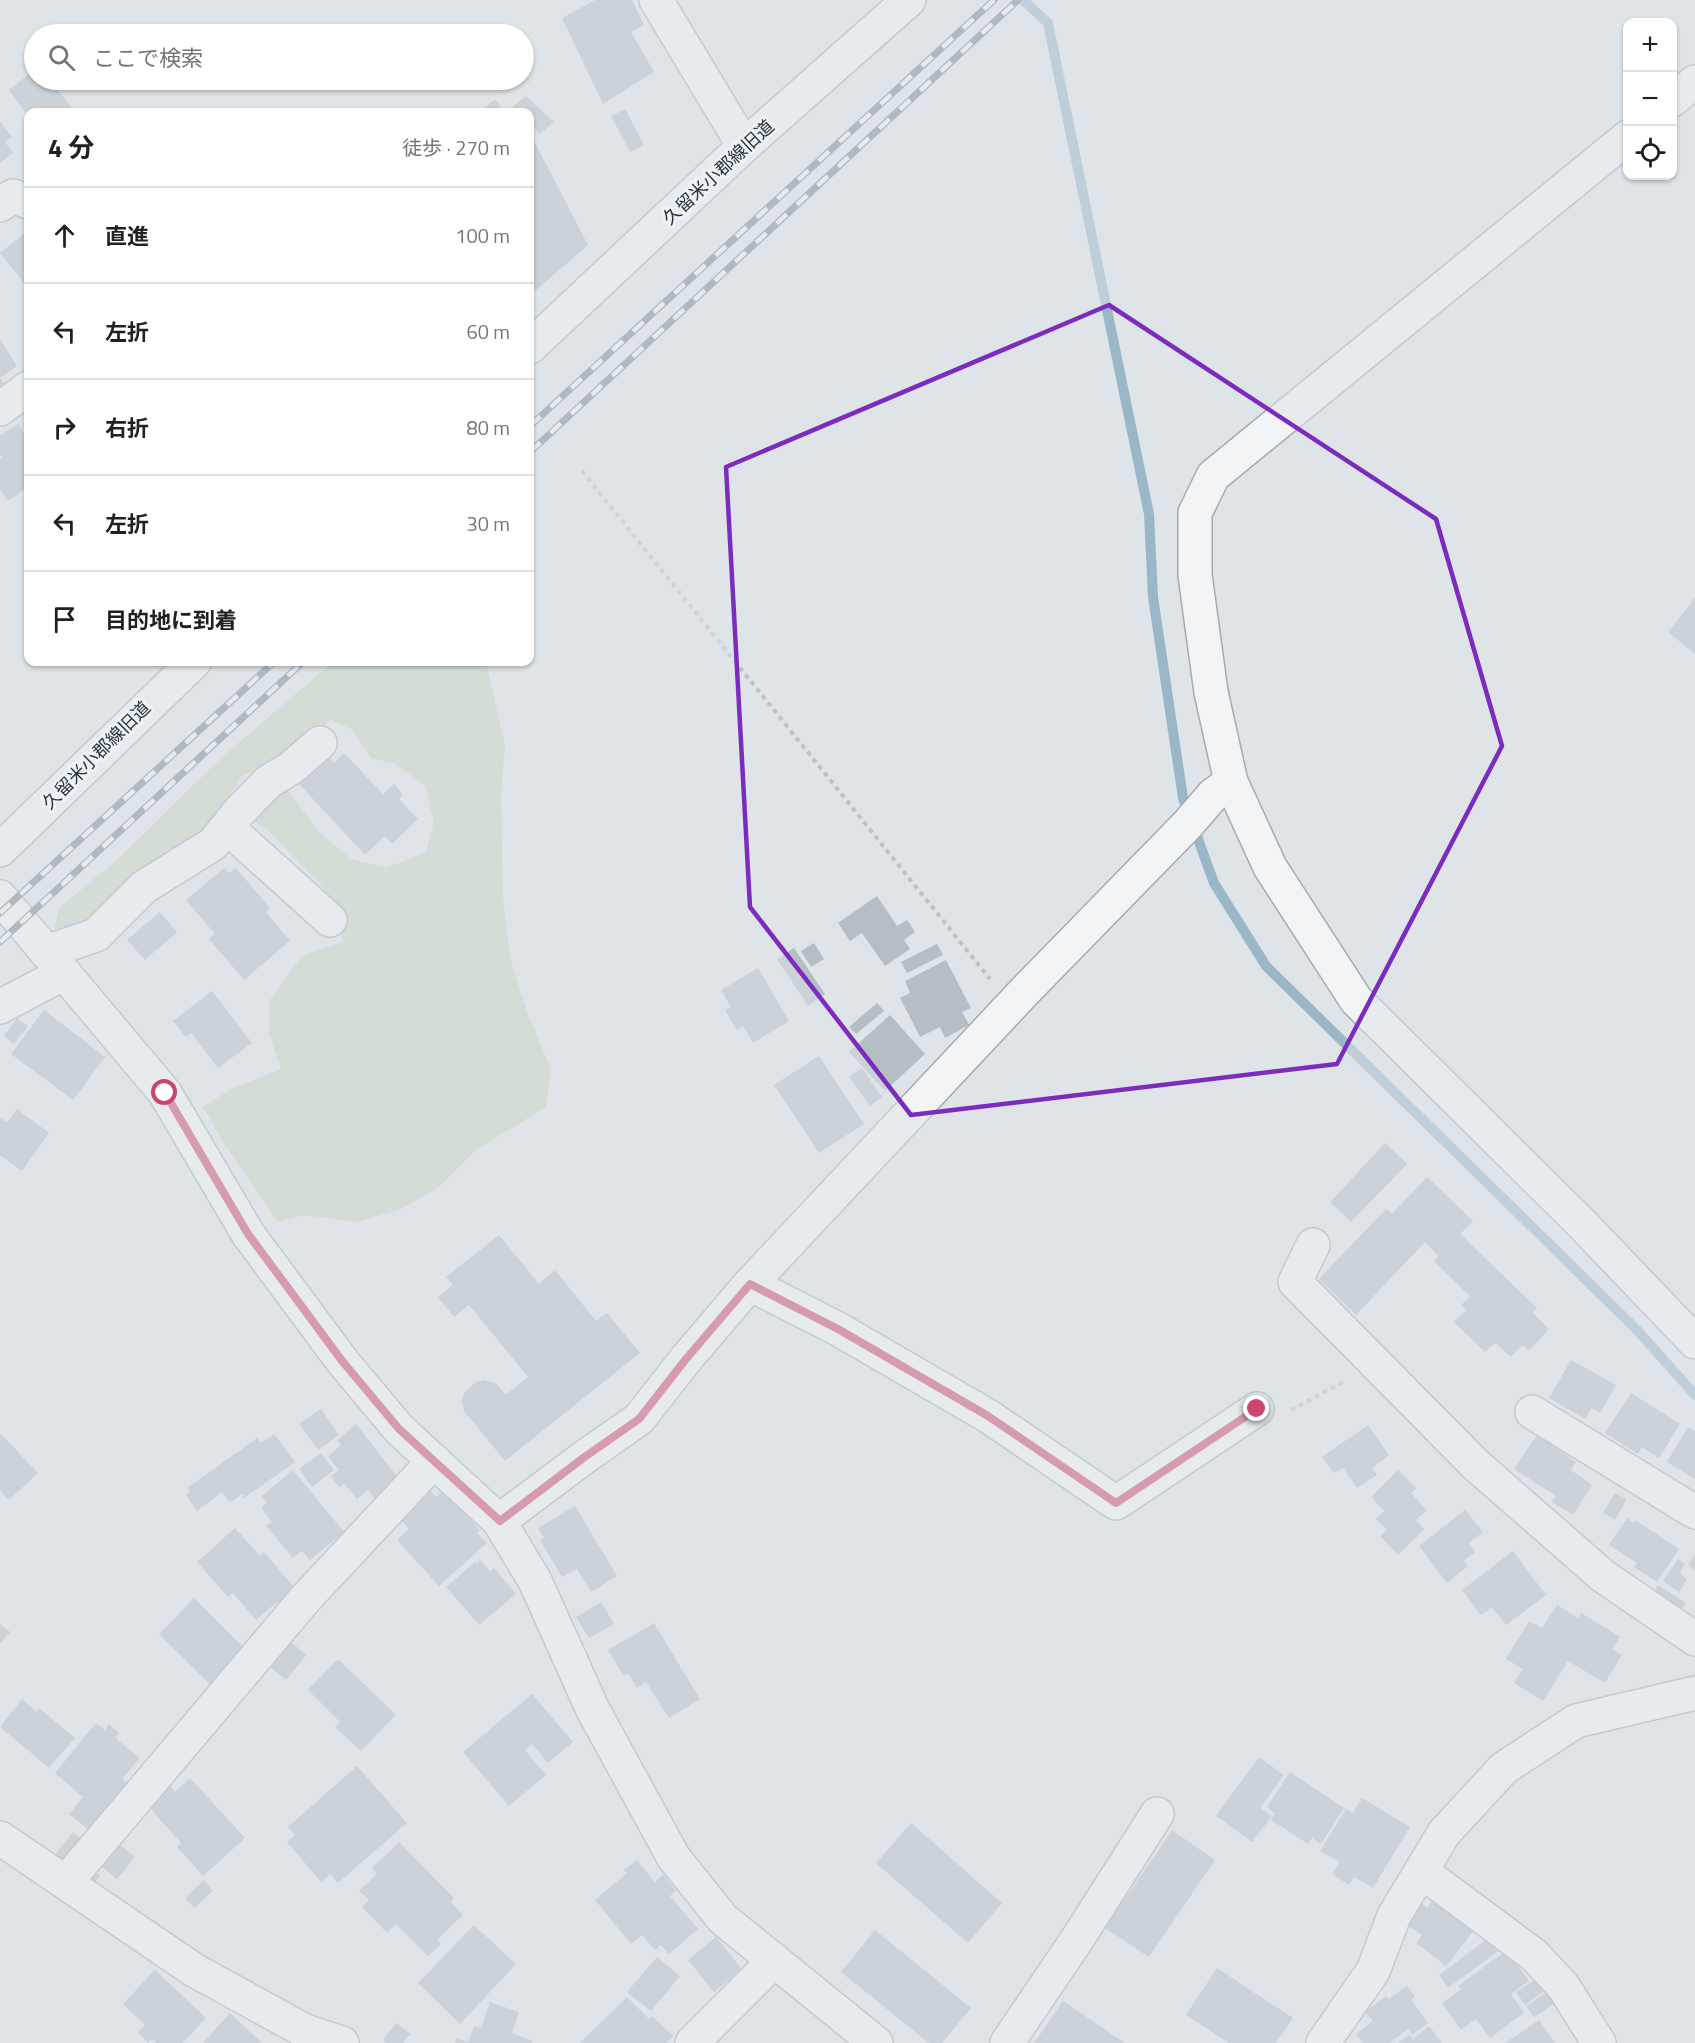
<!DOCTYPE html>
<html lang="ja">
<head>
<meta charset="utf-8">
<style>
	:root { --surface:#fff; --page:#f2f2f2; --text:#202124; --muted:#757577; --line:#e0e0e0 }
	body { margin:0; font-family:"Titillium Web","Noto Sans JP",sans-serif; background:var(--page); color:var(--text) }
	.controls { position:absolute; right:18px; top:18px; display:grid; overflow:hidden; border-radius:12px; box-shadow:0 2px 4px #0004 }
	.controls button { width:54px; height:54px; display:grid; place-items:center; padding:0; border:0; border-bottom:2px solid var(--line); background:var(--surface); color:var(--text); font:30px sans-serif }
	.stop { position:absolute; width:18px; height:18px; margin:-14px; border:4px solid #cd446c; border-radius:50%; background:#fff }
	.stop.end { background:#cd446c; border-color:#fff; box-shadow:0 2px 6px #0008 }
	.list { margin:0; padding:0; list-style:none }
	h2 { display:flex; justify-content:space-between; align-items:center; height:78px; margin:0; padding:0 24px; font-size:26px }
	h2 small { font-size:20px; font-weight:400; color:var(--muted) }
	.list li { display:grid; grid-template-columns:39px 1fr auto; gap:18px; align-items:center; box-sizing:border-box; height:96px; padding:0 24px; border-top:2px solid var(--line) }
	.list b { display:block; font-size:22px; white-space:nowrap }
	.list em { font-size:20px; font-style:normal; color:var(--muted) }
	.icon { flex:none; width:33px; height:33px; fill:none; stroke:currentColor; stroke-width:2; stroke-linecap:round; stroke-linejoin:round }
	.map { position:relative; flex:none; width:1695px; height:2043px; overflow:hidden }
	.search { position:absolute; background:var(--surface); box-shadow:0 2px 4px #0004; left:24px; top:24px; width:510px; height:66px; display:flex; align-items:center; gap:15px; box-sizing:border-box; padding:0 21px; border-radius:33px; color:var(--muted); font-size:22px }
	.panel { position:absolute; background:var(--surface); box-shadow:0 2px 4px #0004; left:24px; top:108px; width:510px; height:558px; border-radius:12px }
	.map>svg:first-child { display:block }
</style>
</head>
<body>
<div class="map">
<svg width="1695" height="2043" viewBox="0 0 1695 2043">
	<rect width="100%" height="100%" fill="#dfe4e8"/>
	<!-- green -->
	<path fill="#c7d2c0" d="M333 662H486L505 746 501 795 503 897 510 958 528 1015 551 1069 546 1107 476 1150 438 1188 401 1209 358 1222 304 1215 278 1222 225 1145 203 1107 231 1089 281 1069 269 1033V1001L302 956 343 942 322 886 267 829 250 820 263 803 288 791 320 833 351 859 386 868 426 852 434 822 425 785 393 763 371 758 353 730 331 720 284 757 242 776 215 819 201 835 96 914 82 925 54 929 59 908 118 859 221 758Z"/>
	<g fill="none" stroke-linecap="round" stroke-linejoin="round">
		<!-- stream -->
		<path stroke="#9ab7c8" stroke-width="10" d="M1023 0 1048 23 1149 514 1153 597 1183 798 1214 883 1266 966 1636 1329 1695 1395"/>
	</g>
	<!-- building -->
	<g fill="#b6bec5">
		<path d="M595 0H632L644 25 631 32 654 72 603 104 562 18Z"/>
		<path d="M34 70V80H50L73 109 70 112H28V116L9 90Z"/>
		<path d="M526 96 554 122 539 134 532 125 530 127V112H506Z"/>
		<path d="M495 99 504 112H480Z"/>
		<path d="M625 109 644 145 630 152 611 116Z"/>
		<path d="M0 121 12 137 5 142 13 153 0 163Z"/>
		<path d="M530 133 588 245 535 291 530 279Z"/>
		<path d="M27 231 28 233V288L0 253Z"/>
		<path d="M0 339 17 366 0 378 6 386 0 390Z"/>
		<path d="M18 424 28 439V487L8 501 0 490V459L2 457 0 454V436Z"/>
		<path d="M1695 598V654L1668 632Z"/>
		<path d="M344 753 383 794 394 784 403 795 399 799 418 819 392 844 385 836 365 855 298 783 327 756 334 763Z"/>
		<path d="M225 867 229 873 236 868 270 908 266 912 290 941 244 980 209 939 215 934 186 900Z"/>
		<path d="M877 896 897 926 907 920 915 932 904 940 910 949 885 966 862 933 850 941 838 923Z"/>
		<path d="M160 912 177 932 145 960 127 940Z"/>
		<path d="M814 943 824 959 811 967 801 951Z"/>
		<path d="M937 944 943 955 907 973 901 962Z"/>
		<path d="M794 948 825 994 808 1006 777 959Z"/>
		<path d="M946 960 971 1008 962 1012 969 1025 945 1038 940 1027 920 1037 900 998 910 993 905 981Z"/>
		<path d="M758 968 789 1021 753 1043 743 1026 737 1030 725 1010 731 1007 721 990Z"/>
		<path d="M212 991 252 1043 218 1068 191 1033 186 1037 173 1021Z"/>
		<path d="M877 1003 884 1011 856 1034 849 1027Z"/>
		<path d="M44 1010 105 1057 73 1100 11 1054Z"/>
		<path d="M890 1015 925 1054 885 1091 849 1052Z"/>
		<path d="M17 1018 28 1026 14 1044 4 1036Z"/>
		<path d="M819 1056 864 1124 819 1153 774 1085Z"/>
		<path d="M862 1068 882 1097 870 1106 849 1077Z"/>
		<path d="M17 1109 49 1133 22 1171 0 1155V1120L1 1118 7 1122Z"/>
		<path d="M1385 1143 1407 1164 1351 1222 1330 1202Z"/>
		<path d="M1427 1177 1473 1221 1460 1234 1537 1308 1532 1312 1549 1329 1529 1351 1522 1345 1511 1357 1495 1343 1485 1352 1454 1322 1466 1310 1461 1305 1470 1296 1434 1261 1438 1256 1425 1242 1356 1315 1319 1279 1386 1209 1392 1214Z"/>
		<path d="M499 1235 539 1284 555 1270 596 1321 607 1313 640 1353 505 1461 464 1411 462 1401 464 1393 476 1382 484 1380 497 1384 506 1395 528 1377 469 1305 454 1317 438 1297 453 1285 446 1277Z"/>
		<path d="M1571 1360 1616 1385 1600 1413 1591 1408 1585 1419 1549 1398Z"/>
		<path d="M1631 1393 1680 1424 1659 1458 1642 1447 1638 1454 1605 1433Z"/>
		<path d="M321 1409 339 1435 318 1450 299 1424Z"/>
		<path d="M356 1424 400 1480 375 1499 368 1490 357 1499 344 1483 339 1487 331 1476 339 1470 328 1456 341 1445 337 1440Z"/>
		<path d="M1368 1425 1389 1455 1372 1468 1377 1475 1357 1488 1343 1468 1334 1473 1322 1457Z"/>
		<path d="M1688 1427 1695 1431V1479L1667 1462Z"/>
		<path d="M0 1433 38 1473 9 1500 0 1490Z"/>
		<path d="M274 1434 295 1462 244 1498 242 1494 230 1503 222 1492 197 1511 186 1495 190 1492 187 1488 257 1438 261 1443Z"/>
		<path d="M1537 1435 1576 1462 1571 1470 1592 1485 1573 1515 1552 1502 1556 1496 1514 1469Z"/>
		<path d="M321 1453 334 1470 312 1487 299 1469Z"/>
		<path d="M293 1470 344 1532 310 1560 302 1551 293 1558 266 1526 272 1522 261 1508 267 1502 262 1496Z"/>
		<path d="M1398 1470 1416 1488 1411 1493 1427 1510 1416 1520 1424 1529 1398 1555 1380 1536 1387 1530 1376 1519 1384 1511 1371 1497Z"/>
		<path d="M425 1485 436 1497 443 1490 480 1530 477 1533 487 1543 439 1586 397 1540 409 1529 401 1520 410 1513 403 1505Z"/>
		<path d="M1615 1493 1627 1499 1615 1520 1603 1513Z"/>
		<path d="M575 1506 617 1576 591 1592 577 1569 562 1577 540 1540 544 1538 538 1528Z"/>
		<path d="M1465 1510 1483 1532 1469 1543 1475 1552 1464 1561 1468 1566 1447 1583 1419 1546Z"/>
		<path d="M1627 1518 1633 1523 1635 1520 1679 1549 1657 1582 1634 1567 1637 1563 1609 1545Z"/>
		<path d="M235 1528 260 1556 264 1552 299 1593 283 1608 277 1602 256 1620 233 1593 228 1597 197 1562Z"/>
		<path d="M1513 1551 1546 1595 1506 1625 1492 1607 1481 1615 1462 1590Z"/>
		<path d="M1695 1554V1570L1688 1565Z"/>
		<path d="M1678 1559 1685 1564 1680 1573 1687 1579 1679 1592 1663 1581Z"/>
		<path d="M480 1560 490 1571 494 1568 516 1594 479 1625 446 1587 475 1562 477 1564Z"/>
		<path d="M1658 1585 1686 1603 1678 1614 1651 1595Z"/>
		<path d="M194 1598 247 1651 212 1686 159 1634Z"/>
		<path d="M601 1602 614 1624 589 1638 576 1617Z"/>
		<path d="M1557 1605 1578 1618 1581 1613 1620 1637 1612 1649 1622 1655 1605 1683 1568 1661 1543 1701 1514 1683 1523 1669 1506 1659 1529 1621 1542 1628Z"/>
		<path d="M654 1623 700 1699 669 1718 646 1682 637 1688 628 1673 624 1676 608 1650Z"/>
		<path d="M0 1624 10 1632 0 1644Z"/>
		<path d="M288 1639 306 1655 286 1680 267 1664Z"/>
		<path d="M338 1659 396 1715 361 1751 335 1727 340 1722 308 1690Z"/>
		<path d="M532 1694 573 1742 548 1763 532 1744 525 1750 546 1775 509 1806 463 1752Z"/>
		<path d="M22 1699 36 1712 39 1708 75 1738 49 1768 0 1727Z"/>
		<path d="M96 1723 105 1730 109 1724 119 1733 115 1738 140 1758 122 1779 131 1786 93 1833 69 1814 83 1797 55 1773Z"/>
		<path d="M1259 1757 1284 1775 1260 1808 1272 1816 1252 1842 1216 1816Z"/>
		<path d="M357 1766 407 1823 338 1883 330 1874 321 1882 287 1842 295 1835 288 1827Z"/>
		<path d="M1290 1772 1344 1808 1321 1844 1312 1838 1308 1844 1271 1820 1275 1813 1267 1807Z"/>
		<path d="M190 1778 245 1838 203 1876 177 1847 181 1843 148 1806 170 1786 175 1792Z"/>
		<path d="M1362 1798 1410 1827 1373 1888 1354 1877 1349 1885 1332 1874 1340 1862 1320 1851 1346 1809 1353 1813Z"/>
		<path d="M911 1823 1002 1903 968 1943 876 1863Z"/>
		<path d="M1172 1830 1215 1860 1149 1957 1105 1928Z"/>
		<path d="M73 1832 85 1842 67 1866 54 1856Z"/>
		<path d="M114 1840 135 1857 117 1879 96 1862Z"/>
		<path d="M399 1842 454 1898 451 1902 463 1915 437 1940 441 1944 428 1956 396 1924 387 1933 362 1907 369 1900 359 1891 377 1874 372 1868Z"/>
		<path d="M637 1860 655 1882 663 1874 676 1891 670 1896 698 1929 669 1954 661 1945 655 1950 642 1935 631 1944 595 1900 627 1873 624 1870Z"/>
		<path d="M90 1869 100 1876 92 1886 82 1879Z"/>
		<path d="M204 1880 213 1891 194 1908 185 1898Z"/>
		<path d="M1435 1897 1476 1928 1446 1966 1416 1943 1422 1935 1406 1924 1422 1903 1427 1908Z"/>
		<path d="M474 1925 516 1964 460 2024 418 1983Z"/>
		<path d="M875 1930 971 2008 942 2043H929L841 1972Z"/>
		<path d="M1491 1936 1501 1949 1448 1988 1439 1975Z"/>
		<path d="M716 1937 742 1969 714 1992 688 1960Z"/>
		<path d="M1507 1950 1529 1981 1511 1994 1524 2013 1490 2038 1476 2019 1461 2030 1442 2003 1461 1989 1458 1986Z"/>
		<path d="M657 1957 680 1976 651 2011 627 1992Z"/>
		<path d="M1217 1968 1293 2018 1276 2043H1229L1186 2015Z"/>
		<path d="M155 1970 206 2018 183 2043H156L152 2039 148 2043 138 2032 145 2025 123 2004Z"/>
		<path d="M1539 1977 1547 1989 1525 2005 1516 1992Z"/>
		<path d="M1407 1985 1415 1997 1411 2000 1428 2023 1412 2035 1408 2029 1389 2043H1363L1356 2034 1373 2021 1365 2012 1386 1996 1389 1999Z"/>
		<path d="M1547 1992 1555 2003 1534 2017 1526 2006Z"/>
		<path d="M627 1997 649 2019 652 2016 673 2036 666 2043H580Z"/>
		<path d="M1063 2001 1125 2043H1034Z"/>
		<path d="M490 2002 519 2012 512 2033 533 2041 532 2043H455L457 2038 468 2042 474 2026 481 2028Z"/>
		<path d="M230 2013 262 2043H203Z"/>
		<path d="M1539 2020 1555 2043H1505Z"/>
		<path d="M396 2023 411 2034 403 2043H387L383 2040Z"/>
		<path d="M1429 2026 1442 2043H1398L1409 2035 1413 2039Z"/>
	</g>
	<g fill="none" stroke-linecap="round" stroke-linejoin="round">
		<defs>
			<g id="minor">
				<path d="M656 0 744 146"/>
				<path d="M1672 100 1695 82"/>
				<path d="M1628 137 1213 476 1195 513V575L1211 692 1231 782 1270 867 1356 1000 1584 1226 1695 1342"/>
				<path d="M0 205 13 196 28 202"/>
				<path d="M530 347 744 146 909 0"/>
				<path d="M0 409 28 388"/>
				<path d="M227 827 330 920"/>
				<path d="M0 850 194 662"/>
				<path d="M0 897 165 1093 248 1234 343 1362 399 1429 499 1521 535 1581 593 1710 674 1858 723 1919 876 2043"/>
				<path d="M46 952 96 935 144 887 213 844 238 813 268 782 291 768 320 743"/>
				<path d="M0 1007 64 973"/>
				<path d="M1313 1245 1295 1282 1476 1465 1603 1576 1695 1639"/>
				<path d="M750 1284 838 1329 988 1416 1116 1503 1257 1409"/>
				<path d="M1532 1412 1695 1512"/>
				<path d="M499 1521 586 1456 639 1419 686 1359 750 1284 1024 992 1188 824 1213 795 1231 782"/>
				<path d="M0 1838 194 1970 305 2031 342 2043"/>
				<path d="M1421 1871 1534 1955 1563 1986 1599 2043"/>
				<path d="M66 1882 306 1598 434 1461"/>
				<path d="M692 2043 774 1961"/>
				<path d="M1007 2043 1078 1938 1157 1814"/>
				<path d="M1323 2043 1373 1971 1394 1916 1444 1833 1504 1768 1576 1721 1695 1693"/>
			</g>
		</defs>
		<!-- minor casing -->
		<use href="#minor" stroke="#a4acb2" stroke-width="36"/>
		<!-- path -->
		<g stroke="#bdc2c6" stroke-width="4" stroke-dasharray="4.5 4.5" stroke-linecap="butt">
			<path d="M582 471 990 979"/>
			<path d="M1291 1410 1345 1381"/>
		</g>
		<!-- minor -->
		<use href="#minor" stroke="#f2f4f6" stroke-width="33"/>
		<defs>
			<g id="rail">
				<path d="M530 426 994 0"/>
				<path d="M530 452 1018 0"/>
				<path d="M0 913 274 662"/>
				<path d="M0 942 303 662"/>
			</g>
		</defs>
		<!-- rail casing -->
		<use href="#rail" stroke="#798592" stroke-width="7"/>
		<!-- rail -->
		<use href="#rail" stroke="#eef2f6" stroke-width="4.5" stroke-dasharray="14" stroke-linecap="butt"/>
	</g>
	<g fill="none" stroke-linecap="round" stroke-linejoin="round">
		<!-- route -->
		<path stroke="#cd446c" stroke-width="8" d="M165 1093 248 1234 343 1362 399 1429 500 1521 586 1456 639 1419 686 1359 750 1284 838 1329 988 1416 1116 1503 1257 1409"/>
	</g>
	<!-- marked area -->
	<path d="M0 0H1695V2043H0ZM1109 305 1436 519 1502 746 1337 1064 911 1115 750 907 726 467Z" fill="#dfe4e8" fill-opacity=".55" fill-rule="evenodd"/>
	<path fill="none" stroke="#7b2cbf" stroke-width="4.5" stroke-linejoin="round" d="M1109 305 1436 519 1502 746 1337 1064 911 1115 750 907 726 467Z"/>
	<g text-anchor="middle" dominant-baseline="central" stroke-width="6" stroke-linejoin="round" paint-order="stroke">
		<!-- street labels -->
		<g font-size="18" fill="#28343f" stroke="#eef2f6">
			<text transform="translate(718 172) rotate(-43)">久留米小郡線旧道</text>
			<text transform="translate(96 755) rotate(-45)">久留米小郡線旧道</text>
		</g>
	</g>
</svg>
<div class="controls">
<button>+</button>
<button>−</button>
<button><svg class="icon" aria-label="locate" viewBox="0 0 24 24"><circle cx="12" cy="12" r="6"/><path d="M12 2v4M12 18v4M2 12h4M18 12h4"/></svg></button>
</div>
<div class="stop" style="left:165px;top:1093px"></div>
<div class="stop end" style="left:1257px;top:1409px"></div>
<div class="search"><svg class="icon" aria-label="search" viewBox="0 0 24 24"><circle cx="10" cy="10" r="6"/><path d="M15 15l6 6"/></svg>ここで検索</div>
<section class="panel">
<h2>4 分<small>徒歩 · 270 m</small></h2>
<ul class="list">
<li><svg class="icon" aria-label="ahead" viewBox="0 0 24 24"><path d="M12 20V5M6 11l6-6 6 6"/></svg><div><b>直進</b></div><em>100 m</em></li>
<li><svg class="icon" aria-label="left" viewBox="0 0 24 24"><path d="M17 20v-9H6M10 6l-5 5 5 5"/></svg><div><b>左折</b></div><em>60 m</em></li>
<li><svg class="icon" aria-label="right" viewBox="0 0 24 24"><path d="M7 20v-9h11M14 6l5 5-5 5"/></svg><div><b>右折</b></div><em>80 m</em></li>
<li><svg class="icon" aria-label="left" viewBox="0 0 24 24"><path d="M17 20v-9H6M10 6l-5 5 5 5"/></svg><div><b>左折</b></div><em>30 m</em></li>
<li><svg class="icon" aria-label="arrive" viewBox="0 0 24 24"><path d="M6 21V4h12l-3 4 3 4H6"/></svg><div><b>目的地に到着</b></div></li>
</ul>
</section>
</div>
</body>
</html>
